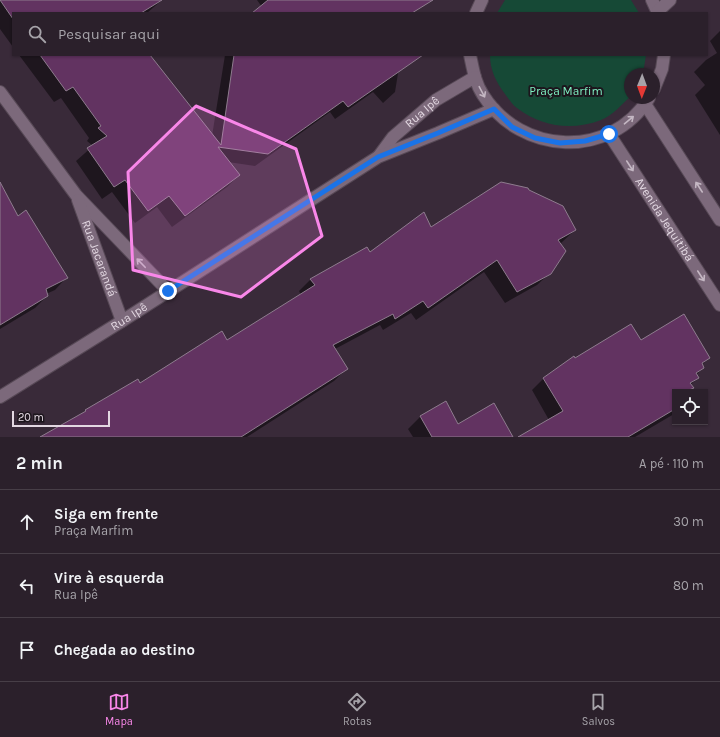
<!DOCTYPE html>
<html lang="pt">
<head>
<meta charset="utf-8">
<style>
	:root { --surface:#2b202b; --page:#372d37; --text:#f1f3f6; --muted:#a6a3a9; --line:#473e47; --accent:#f987e9 }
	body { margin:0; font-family:Karla,sans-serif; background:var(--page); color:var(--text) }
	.controls { position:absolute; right:12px; bottom:12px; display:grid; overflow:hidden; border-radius:0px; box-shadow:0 1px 3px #0004 }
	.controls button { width:36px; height:36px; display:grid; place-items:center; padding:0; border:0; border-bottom:1px solid var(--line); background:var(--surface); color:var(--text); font:20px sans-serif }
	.compass { position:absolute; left:624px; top:68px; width:36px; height:36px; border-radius:50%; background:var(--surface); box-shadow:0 1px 3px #0004; rotate:181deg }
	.scale { position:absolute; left:12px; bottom:10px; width:98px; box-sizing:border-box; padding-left:4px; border:2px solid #e3d8e2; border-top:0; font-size:11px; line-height:14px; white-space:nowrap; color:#e3d8e2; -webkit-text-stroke:3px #1c151c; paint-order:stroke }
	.stop { position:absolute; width:12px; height:12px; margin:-9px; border:3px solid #1a73e8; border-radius:50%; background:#fff }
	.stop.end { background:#1a73e8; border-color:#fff; box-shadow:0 1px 4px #0008 }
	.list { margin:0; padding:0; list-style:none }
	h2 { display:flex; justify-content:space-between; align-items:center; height:52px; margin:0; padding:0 16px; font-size:17px }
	h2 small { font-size:13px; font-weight:400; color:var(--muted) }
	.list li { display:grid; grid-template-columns:26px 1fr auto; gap:12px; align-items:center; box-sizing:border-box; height:64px; padding:0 16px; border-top:1px solid var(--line) }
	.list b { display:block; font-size:15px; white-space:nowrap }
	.list p { margin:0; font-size:13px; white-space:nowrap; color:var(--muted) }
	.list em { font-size:13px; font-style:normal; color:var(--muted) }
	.icon { flex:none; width:22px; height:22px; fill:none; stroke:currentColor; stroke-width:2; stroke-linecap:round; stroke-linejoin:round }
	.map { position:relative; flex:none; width:720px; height:437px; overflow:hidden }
	.search { position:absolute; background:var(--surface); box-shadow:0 1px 3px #0004; left:12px; right:12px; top:12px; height:44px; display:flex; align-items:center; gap:10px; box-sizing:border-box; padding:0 14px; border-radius:0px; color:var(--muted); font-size:15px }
	.sheet { height:244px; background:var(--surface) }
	nav { display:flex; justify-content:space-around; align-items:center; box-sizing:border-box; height:56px; border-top:1px solid var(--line); background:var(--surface); font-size:11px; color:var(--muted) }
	nav a { display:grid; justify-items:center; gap:2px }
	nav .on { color:var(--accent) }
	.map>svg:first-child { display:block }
</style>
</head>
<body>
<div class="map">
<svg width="720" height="437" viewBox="0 0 720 437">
	<rect width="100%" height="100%" fill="#392a39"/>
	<!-- green -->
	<g fill="#164936">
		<path d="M505 0H631L639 13H497Z"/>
		<path d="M490 55H646L643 74H630V97C621 105 613 115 601 120 572 131 542 127 517 108 512 105 509 99 505 94 496 82 490 70 490 55Z"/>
	</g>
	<!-- shadow -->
	<g fill="#0007">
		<path d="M0 0H162L147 13H13V47L0 29Z"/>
		<path d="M257 0H404L409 13H253L262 7Z"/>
		<path d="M720 31V135L695 95 705 85 694 72 706 60 717 53 710 41Z"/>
		<path d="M19 55H149L212 136 225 55H401L395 92 383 103 373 92 335 119 330 112 255 166 228 162 239 175 227 187 172 227 157 207 135 223 112 192 102 199 76 161 93 146 87 141 89 138 61 98 54 102Z"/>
		<path d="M0 187 18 218 67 277 55 290 46 294 47 296 35 308 0 329Z"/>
		<path d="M431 228 575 230 560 244 550 273 537 285 505 303 484 272 416 320 411 313 383 330 380 325 335 349 346 369 334 381 247 437H42L82 415 86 410 227 341 301 295 299 291 311 279 370 253Z"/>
		<path d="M640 342 708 358 702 365 703 368 696 375 698 378 690 385 692 388 688 392H675V412L674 414 635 437H520L549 420 532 390 544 378 575 359Z"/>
		<path d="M445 403 457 425 512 437H413L408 429 420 417Z"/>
	</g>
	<!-- building -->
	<g fill="#623361" stroke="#8e7c8e">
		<path d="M0 0H162L141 13H13V19Z"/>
		<path d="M268 0H433L412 13H252Z"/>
		<path d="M40 55H150L221 145 234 55H423L348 107 343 101 268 154 218 147 240 175 185 216 169 196 148 211 125 180 114 187 87 148 107 136 98 128 101 126 73 87 66 91Z"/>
		<path d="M0 182 18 216 26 210 68 278 46 289 48 296 0 325Z"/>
		<path d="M501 182 528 188 529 190 563 206 576 230 558 240 566 251 551 274 517 292 497 260 428 308 423 301 395 319 393 314 333 345 348 369 241 437H40L86 411 85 410 138 379 140 383 222 331 227 340 315 285 310 279 367 247 370 252 424 212 431 227Z"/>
		<path d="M684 314 710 358 702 363 704 368 696 373 699 378 690 383 694 388 684 392H675V409L628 437H518L563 411 543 378 574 356 575 358 631 324 641 340Z"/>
		<path d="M446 401 458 424 494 403 513 437H432L420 416Z"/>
	</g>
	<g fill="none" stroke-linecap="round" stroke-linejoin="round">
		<defs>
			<g id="minor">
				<path d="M652 0 658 13"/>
				<path d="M658 11 670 0"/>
				<path d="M476 13 482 0"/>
				<path d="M470 55C473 69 475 83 483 95 521 155 610 160 649 98"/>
				<path d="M654 89 662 69 664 55"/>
				<path d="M0 92 76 195 168 291"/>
				<path d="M645 104 720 220"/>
				<path id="s1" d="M609 134 720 305"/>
				<path id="s2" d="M379 156 393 137 436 100 475 77"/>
				<path id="s3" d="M78 200 122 321"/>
				<path id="s4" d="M0 397 122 321 378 157 438 133 494 109"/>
			</g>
		</defs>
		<!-- minor casing -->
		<use href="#minor" stroke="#574956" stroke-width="14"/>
		<!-- minor -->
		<use href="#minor" stroke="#7c697b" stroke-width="12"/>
	</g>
	<!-- one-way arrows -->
	<defs><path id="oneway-shaft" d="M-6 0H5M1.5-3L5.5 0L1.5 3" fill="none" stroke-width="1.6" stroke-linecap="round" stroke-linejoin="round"/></defs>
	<g stroke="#c4b7c3">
		<use href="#oneway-shaft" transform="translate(482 92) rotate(62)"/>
		<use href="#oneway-shaft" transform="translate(629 120) rotate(-40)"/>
		<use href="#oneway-shaft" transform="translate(630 166) rotate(57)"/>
		<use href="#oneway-shaft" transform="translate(699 187) rotate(-123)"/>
		<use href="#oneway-shaft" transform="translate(141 263) rotate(-134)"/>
		<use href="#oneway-shaft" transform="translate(701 276) rotate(57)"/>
	</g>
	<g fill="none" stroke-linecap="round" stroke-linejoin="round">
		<!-- route -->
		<path stroke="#1a73e8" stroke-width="5" d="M168 291 378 157 438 133 494 109 512 127 535 138 560 143 585 141 609 134"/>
	</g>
	<!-- marked area -->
	<path fill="#f987e9" fill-opacity="0.2" stroke="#f987e9" stroke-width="3" stroke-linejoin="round" d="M196 106 296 149 322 236 241 297 133 270 128 172Z"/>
	<g text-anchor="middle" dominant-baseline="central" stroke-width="4" stroke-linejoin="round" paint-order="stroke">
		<!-- park labels -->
		<g font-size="12" fill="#7ff0c2" stroke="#1c151c">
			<text x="566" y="91">Praça Marfim</text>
		</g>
		<!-- street labels -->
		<g font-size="12" fill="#e3d8e2" stroke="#1c151c">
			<text stroke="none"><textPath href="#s2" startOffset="62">Rua Ipê</textPath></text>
			<text stroke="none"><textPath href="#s1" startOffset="102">Avenida Jequitibá</textPath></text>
			<text stroke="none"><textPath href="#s3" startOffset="62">Rua Jacarandá</textPath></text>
			<text stroke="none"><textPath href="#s4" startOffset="152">Rua Ipê</textPath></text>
		</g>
	</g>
</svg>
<div class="controls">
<button><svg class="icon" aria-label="locate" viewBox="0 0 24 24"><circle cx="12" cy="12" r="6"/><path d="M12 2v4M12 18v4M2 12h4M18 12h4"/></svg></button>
</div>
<svg class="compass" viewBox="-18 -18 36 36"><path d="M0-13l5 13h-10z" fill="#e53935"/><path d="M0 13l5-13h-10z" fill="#a6a3a9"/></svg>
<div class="scale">20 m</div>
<div class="stop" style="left:609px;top:134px"></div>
<div class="stop end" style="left:168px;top:291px"></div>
<div class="search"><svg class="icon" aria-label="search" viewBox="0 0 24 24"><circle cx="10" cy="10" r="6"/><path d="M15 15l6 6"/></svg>Pesquisar aqui</div>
</div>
<section class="sheet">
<h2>2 min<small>A pé · 110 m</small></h2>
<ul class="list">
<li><svg class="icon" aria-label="ahead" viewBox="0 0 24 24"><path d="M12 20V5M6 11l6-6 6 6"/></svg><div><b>Siga em frente</b><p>Praça Marfim</p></div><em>30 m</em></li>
<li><svg class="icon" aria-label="left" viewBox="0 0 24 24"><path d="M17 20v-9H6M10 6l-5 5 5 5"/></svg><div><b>Vire à esquerda</b><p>Rua Ipê</p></div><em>80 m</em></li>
<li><svg class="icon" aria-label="arrive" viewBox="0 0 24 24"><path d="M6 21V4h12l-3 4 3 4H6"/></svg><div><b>Chegada ao destino</b></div></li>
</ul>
</section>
<nav>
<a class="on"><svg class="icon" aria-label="map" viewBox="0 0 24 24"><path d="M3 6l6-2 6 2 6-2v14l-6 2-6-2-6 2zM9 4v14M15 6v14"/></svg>Mapa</a>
<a><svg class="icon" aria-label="directions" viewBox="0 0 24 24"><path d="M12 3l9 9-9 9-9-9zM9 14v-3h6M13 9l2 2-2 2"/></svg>Rotas</a>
<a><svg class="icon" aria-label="saved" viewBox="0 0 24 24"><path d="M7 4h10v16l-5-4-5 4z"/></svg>Salvos</a>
</nav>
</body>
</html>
